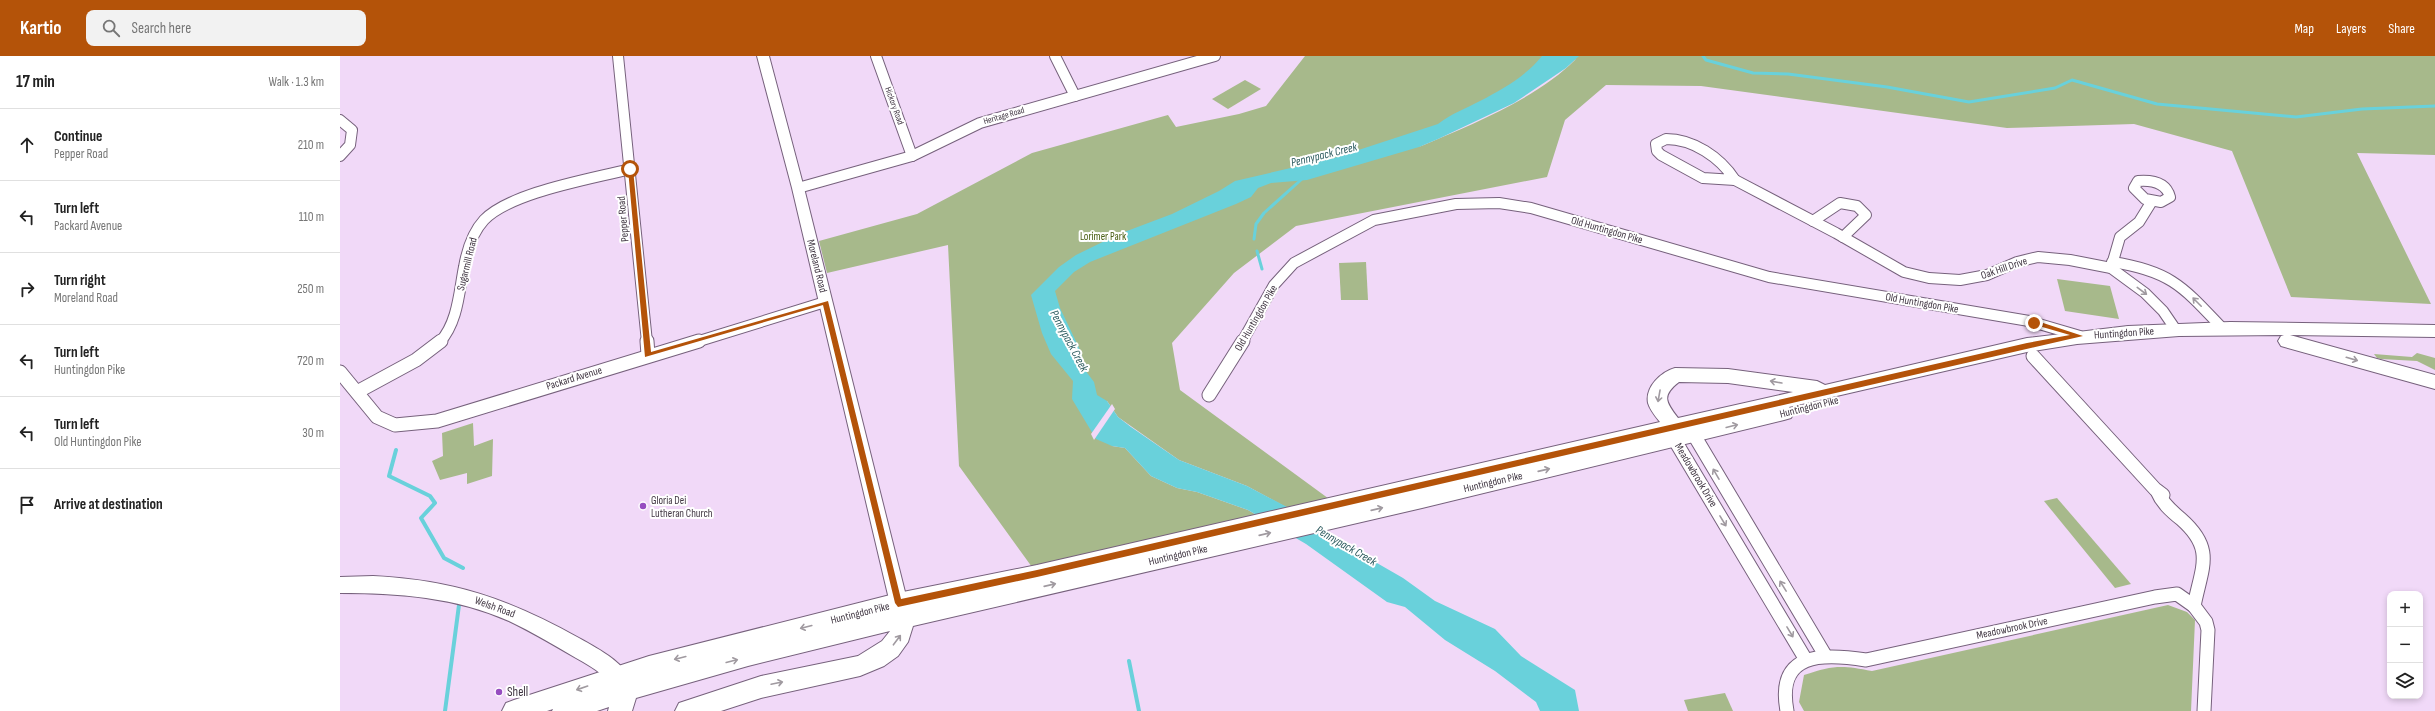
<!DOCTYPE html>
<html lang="en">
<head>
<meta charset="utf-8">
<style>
	:root { --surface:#fff; --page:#f2f2f2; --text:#222; --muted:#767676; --line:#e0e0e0; --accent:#b45309 }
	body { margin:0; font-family:"Sofia Sans Condensed",sans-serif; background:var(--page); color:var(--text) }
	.controls { position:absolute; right:12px; bottom:12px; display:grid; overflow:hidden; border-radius:8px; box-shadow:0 2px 6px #0003 }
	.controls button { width:36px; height:36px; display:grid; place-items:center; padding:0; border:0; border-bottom:1px solid var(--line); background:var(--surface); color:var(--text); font:20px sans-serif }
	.stop { position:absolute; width:12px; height:12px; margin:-9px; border:3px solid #b45309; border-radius:50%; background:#fff }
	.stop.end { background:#b45309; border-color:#fff; box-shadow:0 1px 4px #0008 }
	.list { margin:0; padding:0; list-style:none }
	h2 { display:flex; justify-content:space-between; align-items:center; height:52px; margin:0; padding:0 16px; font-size:17px }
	h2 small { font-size:13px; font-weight:400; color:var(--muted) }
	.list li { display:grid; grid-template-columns:26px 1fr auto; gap:12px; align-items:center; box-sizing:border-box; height:72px; padding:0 16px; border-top:1px solid var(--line) }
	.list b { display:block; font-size:15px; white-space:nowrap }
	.list p { margin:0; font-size:13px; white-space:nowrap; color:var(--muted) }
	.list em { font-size:13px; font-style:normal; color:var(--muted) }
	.icon { flex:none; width:22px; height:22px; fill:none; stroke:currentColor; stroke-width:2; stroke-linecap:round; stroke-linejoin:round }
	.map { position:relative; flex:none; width:2095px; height:655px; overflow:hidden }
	header { display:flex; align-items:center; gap:24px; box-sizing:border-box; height:56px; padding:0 20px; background:var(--accent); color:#fff }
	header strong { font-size:19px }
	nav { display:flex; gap:22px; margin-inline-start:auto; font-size:14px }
	.search { width:280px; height:36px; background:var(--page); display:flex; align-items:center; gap:10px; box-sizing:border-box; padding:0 14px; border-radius:8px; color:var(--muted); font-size:15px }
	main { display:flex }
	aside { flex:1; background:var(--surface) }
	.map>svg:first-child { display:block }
</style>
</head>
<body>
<header>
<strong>Kartio</strong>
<div class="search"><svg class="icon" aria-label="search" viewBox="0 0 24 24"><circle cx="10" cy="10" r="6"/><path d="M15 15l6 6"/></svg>Search here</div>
<nav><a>Map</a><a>Layers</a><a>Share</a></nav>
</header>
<main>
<aside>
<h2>17 min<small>Walk · 1.3 km</small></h2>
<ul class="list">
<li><svg class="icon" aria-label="ahead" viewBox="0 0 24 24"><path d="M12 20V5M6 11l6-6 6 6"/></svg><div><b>Continue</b><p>Pepper Road</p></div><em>210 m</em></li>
<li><svg class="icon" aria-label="left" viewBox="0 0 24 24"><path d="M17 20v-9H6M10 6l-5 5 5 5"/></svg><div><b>Turn left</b><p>Packard Avenue</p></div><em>110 m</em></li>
<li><svg class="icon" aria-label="right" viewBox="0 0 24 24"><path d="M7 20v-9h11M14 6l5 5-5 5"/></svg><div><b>Turn right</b><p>Moreland Road</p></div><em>250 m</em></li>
<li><svg class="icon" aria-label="left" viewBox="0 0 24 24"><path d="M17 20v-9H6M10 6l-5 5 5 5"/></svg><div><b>Turn left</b><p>Huntingdon Pike</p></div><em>720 m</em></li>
<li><svg class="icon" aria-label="left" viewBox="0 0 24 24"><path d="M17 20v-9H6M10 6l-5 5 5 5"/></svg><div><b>Turn left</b><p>Old Huntingdon Pike</p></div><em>30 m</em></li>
<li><svg class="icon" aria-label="arrive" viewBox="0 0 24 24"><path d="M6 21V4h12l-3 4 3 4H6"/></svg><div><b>Arrive at destination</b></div></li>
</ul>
</aside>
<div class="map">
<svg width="2095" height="655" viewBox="0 0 2095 655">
	<rect width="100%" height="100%" fill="#f1d9f8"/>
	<!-- green -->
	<g fill="#a7b98b" fill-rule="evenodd">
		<path d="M965 0H2095V99L2017 97 2091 248 1951 241 1892 95 1794 68 1667 72 1361 30 1266 29 1225 64 1207 121 956 170 894 217 832 287 840 334 996 448 957 457 907 430 839 404 778 361 767 345 772 390 785 392 811 420 837 432 857 436 908 454 925 464 697 518 619 410 608 189 487 217 479 185 577 158 692 97 828 59 836 71 899 58 926 50ZM1236 3C1195 44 1132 68 1079 91Z"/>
		<path d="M905 24 921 33 888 53 872 43Z"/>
		<path d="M1026 206 1028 244H1001L999 207Z"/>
		<path d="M1717 223 1770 230 1779 263 1725 255Z"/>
		<path d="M2077 297 2095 302V314L2077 305 2041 303 2037 302 2034 298 2072 301Z"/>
		<path d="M133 367 134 390 153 383 152 420 127 428V417L100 424 92 405 103 400 102 377Z"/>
		<path d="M1717 442 1791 528 1775 532 1704 445Z"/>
		<path d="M1828 549 1847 556 1855 564 1851 655H1464L1459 646 1464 619C1493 609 1502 609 1532 615Z"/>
		<path d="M1385 637 1393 655H1348L1344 644Z"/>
	</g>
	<!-- water -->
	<path fill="#69d1db" d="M1202 0H1239L1226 12 1174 47 1098 83 1079 91 967 124 931 127 918 132 911 141 896 148 750 206 734 216 715 235 720 252 741 296 745 314 754 326 757 339 767 345 778 361 791 371 839 404 907 430 966 461 1023 499 1063 522 1095 545 1155 573 1181 600 1235 634 1239 655H1200L1196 646 1155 615 1105 584 1065 551 1047 546 966 488 908 454 857 436 837 432 811 420 785 392 772 390 756 383 732 343 733 325 711 298 702 277 691 239 719 211 736 199 779 178 832 158 879 135 895 125 994 102 1098 68C1112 57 1125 53 1140 45 1163 33 1186 20 1202 0Z"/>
	<!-- pier -->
	<path fill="#f1d9f8" d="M772 348 775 353 754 384 751 378Z"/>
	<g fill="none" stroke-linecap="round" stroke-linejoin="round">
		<!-- stream-far1 -->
		<g stroke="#69d1db" stroke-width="3">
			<path d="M1363 0 1366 4 1413 17 1448 18 1547 31 1629 46 1715 32 1732 24 1817 48 1956 61 2022 53 2095 50"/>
			<path d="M914 183 916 168 924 157 963 122"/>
			<path d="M917 195 922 213"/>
		</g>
		<!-- stream -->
		<g stroke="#69d1db" stroke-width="4">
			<path d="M56 394 49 420 90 440 95 447 81 462 104 502 123 512"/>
			<path d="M789 605 799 655"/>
			<path d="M105 655 119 549"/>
		</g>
		<defs>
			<g id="minor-far1">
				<path d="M278 0 307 286"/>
				<path d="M536 0 572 100"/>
				<path d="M715 0 735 40"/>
				<path d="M0 64 12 74 10 89 0 100"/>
				<path d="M1326 83C1353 83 1380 101 1395 124L1363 122 1321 99 1317 95 1316 88Z"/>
				<path d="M1395 124 1496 177 1564 216 1589 222 1620 224 1647 219 1677 206 1698 201 1730 204 1771 212 1805 237 1823 255 1836 274"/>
				<path d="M1798 125C1811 124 1826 126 1830 141L1821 146 1805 143 1794 132Z"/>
				<path d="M458 132 572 100 640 67 875 0"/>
				<path d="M1473 165 1500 147 1517 150 1526 159 1503 181"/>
				<path d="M1772 206C1832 215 1844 232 1884 274"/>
				<path d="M1771 212 1780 181 1799 166 1812 145"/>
				<path d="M100 286C118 266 119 236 124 211 127 194 132 177 144 164 171 136 252 123 290 113"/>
				<path d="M356 286 485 246"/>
				<path d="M902 286 934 229 954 207 1034 164 1116 148 1159 147 1191 152 1429 221 1689 265 1740 280"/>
			</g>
			<g id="minor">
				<path d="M307 285 308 299"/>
				<path d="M1693 300 1815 433 1823 439"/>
				<path d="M0 316 37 361 55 369 97 365 359 285"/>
				<path d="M17 336 76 304 101 285"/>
				<path d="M869 339 903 285"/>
				<path d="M1333 375 1334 383 1466 604"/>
				<path d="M1346 376 1354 379 1485 599"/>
				<path d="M1817 435C1822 447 1831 455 1841 463 1875 493 1862 510 1854 550L1866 566 1868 574 1864 655"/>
				<path d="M1447 655C1436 596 1482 597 1526 604L1815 541 1837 538 1854 550"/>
			</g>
			<path id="tertiary" d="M417 0H429L464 132 570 556 567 561 561 564 555 561 552 556 452 132Z"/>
			<path id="secondary" d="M33 520C114 524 169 543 239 582 262 595 284 606 296 631L292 638 285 641C274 637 270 626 261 618 254 612 245 607 236 602 214 589 192 576 169 565 115 541 58 537 0 537V521Z"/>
			<path id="primary" d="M1890 266 2095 269V281L1950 279 2095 319V333L1941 290 1938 285 1941 280 1944 279 1839 280 1737 288 1687 296 1449 351 1454 357 1451 362 1444 364 1082 452 573 570 568 586 558 600 544 610 520 620 421 642 381 655H335L339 647 421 620 518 600 542 585 550 575 408 610 296 642 292 655H268L269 651 257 655H212L213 653 207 655H162L166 647 174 644 309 600 558 537 697 509 1320 366C1316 361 1310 354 1308 347 1305 331 1321 316 1335 312L1388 313 1477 325 1485 329 1687 282 1788 270ZM1339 326 1388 327 1453 336 1338 362C1326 346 1321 340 1339 326Z"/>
		</defs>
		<!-- minor-far1 casing -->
		<use href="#minor-far1" stroke="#76617c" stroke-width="12"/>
		<!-- minor casing -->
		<use href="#minor" stroke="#76617c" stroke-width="15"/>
		<!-- tertiary casing -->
		<use href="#tertiary" stroke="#76617c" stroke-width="2"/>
		<!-- secondary casing -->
		<use href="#secondary" stroke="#76617c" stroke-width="2"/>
		<!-- primary casing -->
		<use href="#primary" stroke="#76617c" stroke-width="2"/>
		<!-- minor-far1 -->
		<use href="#minor-far1" stroke="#fff" stroke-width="10"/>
		<!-- minor -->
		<use href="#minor" stroke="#fff" stroke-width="13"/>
		<!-- tertiary -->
		<use href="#tertiary" fill="#fff" fill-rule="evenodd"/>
		<!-- secondary -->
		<use href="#secondary" fill="#fff" fill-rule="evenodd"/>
		<!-- primary -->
		<use href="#primary" fill="#fff" fill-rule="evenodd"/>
	</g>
	<!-- one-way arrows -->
	<defs><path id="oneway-shaft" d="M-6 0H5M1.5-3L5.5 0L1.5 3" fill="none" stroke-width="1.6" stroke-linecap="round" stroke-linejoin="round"/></defs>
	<g stroke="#a09aa0">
		<use href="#oneway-shaft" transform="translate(1802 235) rotate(37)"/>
		<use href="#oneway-shaft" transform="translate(1857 246) rotate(-135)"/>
		<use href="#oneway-shaft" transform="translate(2012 303) rotate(16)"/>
		<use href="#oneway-shaft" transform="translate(1436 326) rotate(-170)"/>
		<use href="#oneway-shaft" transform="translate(1319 340) rotate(100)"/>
		<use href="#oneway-shaft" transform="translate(1392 370) rotate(-14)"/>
		<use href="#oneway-shaft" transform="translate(1204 414) rotate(-13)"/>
		<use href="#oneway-shaft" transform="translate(1376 418) rotate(-120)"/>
		<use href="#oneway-shaft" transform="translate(1037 453) rotate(-13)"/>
		<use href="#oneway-shaft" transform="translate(1383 465) rotate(59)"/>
		<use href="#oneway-shaft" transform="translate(925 478) rotate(-13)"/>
		<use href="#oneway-shaft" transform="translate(710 529) rotate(-13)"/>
		<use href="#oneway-shaft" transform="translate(1443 530) rotate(-122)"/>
		<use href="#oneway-shaft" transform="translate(466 571) rotate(166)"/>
		<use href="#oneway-shaft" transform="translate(1450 576) rotate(59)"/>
		<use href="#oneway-shaft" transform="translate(557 584) rotate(-53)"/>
		<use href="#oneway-shaft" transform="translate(340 602) rotate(166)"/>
		<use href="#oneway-shaft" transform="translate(392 605) rotate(-14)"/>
		<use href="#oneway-shaft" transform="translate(437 627) rotate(-12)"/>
		<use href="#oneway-shaft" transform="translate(242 632) rotate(161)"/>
	</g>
	<!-- route -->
	<path fill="#b45309" d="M290 112 293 113 311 296 488 245 561 543 697 514 1687 287 1730 279 1692 268 1694 264 1743 280 697 521 558 551 555 547 483 249 305 301 288 113Z"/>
	<!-- markers -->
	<g fill="#964dc0" stroke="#fff" stroke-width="1.5">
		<circle cx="303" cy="450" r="4"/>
		<circle cx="159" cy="636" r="4"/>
	</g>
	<g text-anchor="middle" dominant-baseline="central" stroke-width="4" stroke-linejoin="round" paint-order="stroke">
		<!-- far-street labels -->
		<g font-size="9" fill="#403642" stroke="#fff">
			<text transform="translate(554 50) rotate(70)">Hickory Road</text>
			<text transform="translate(664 60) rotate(-16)">Heritage Road</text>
		</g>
		<!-- street labels -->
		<g font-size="11" fill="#403642" stroke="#fff">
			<text transform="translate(283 163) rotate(-95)">Pepper Road</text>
			<text transform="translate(1267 174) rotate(16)">Old Huntingdon Pike</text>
			<text transform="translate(127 208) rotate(-76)">Sugarmill Road</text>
			<text transform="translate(477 210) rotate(76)">Moreland Road</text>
			<text transform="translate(1664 212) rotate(-19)">Oak Hill Drive</text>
			<text transform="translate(1582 247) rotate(10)">Old Huntingdon Pike</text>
			<text transform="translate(916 262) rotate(-60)">Old Huntingdon Pike</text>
			<text transform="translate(1784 277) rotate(-4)">Huntingdon Pike</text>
			<text transform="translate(234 322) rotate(-17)">Packard Avenue</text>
			<text transform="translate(1469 351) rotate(-14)">Huntingdon Pike</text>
			<text transform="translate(1356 419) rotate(59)">Meadowbrook Drive</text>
			<text transform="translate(1153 426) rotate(-13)">Huntingdon Pike</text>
			<text transform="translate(838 499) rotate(-13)">Huntingdon Pike</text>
			<text transform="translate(155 551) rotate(20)">Welsh Road</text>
			<text transform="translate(520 557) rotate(-14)">Huntingdon Pike</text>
			<text transform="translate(1672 572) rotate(-12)">Meadowbrook Drive</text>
		</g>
		<!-- park labels -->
		<g font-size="11" fill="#485e13" stroke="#fff">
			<text x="763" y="180">Lorimer Park</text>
		</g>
		<!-- poi labels -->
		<g font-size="11" fill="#403642" stroke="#fff" text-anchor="start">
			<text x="311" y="444">Gloria Dei<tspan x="311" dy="13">Lutheran Church</tspan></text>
		</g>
		<!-- water labels -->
		<g font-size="12" font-style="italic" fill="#2d5b5f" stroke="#fff">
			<text transform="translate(984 99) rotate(-14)">Pennypack Creek</text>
			<text transform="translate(729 285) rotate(62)">Pennypack Creek</text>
			<text transform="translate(1006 490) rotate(30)">Pennypack Creek</text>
		</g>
		<!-- near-poi labels -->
		<g font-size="13" fill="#403642" stroke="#fff" text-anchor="start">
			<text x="167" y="636">Shell</text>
		</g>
	</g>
</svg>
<div class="controls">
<button>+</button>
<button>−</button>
<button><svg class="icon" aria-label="layers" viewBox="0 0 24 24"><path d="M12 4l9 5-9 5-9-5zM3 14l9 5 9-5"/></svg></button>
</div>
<div class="stop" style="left:290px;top:113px"></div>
<div class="stop end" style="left:1694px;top:267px"></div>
</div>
</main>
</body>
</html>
